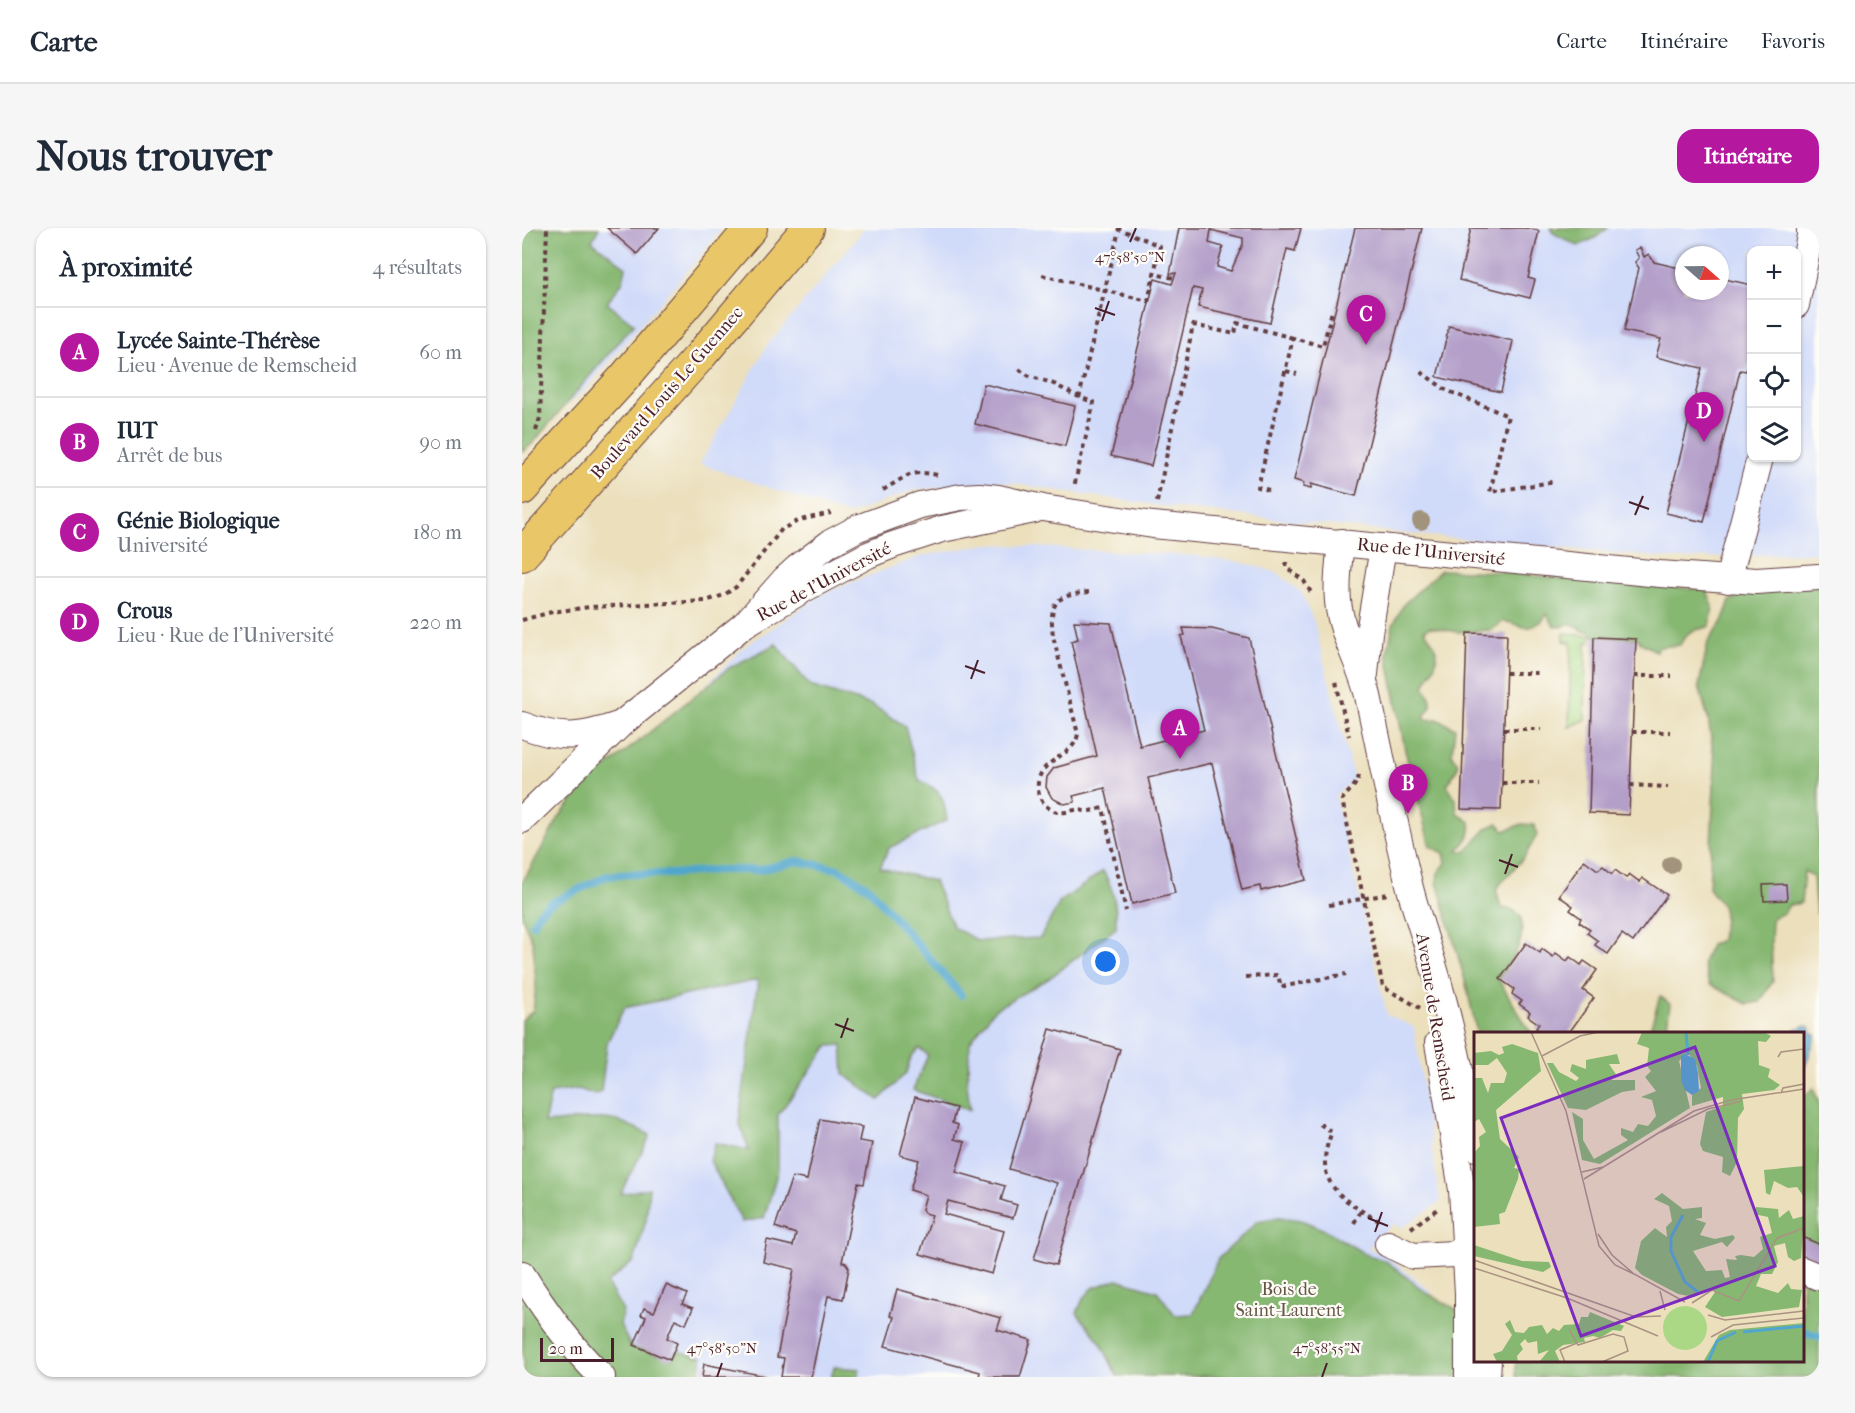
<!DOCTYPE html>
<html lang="fr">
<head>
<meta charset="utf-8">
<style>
	:root { --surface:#fff; --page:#f6f6f7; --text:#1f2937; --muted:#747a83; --line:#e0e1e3; --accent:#b5179e }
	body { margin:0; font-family:"IM FELL French Canon",serif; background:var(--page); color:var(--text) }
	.controls { position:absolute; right:18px; top:18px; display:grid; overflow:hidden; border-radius:12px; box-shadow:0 2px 4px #0004 }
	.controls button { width:54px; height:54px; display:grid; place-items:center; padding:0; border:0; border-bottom:2px solid var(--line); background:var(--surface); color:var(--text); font:30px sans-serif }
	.compass { position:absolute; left:1153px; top:18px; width:54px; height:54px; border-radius:50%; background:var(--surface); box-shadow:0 2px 4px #0004; rotate:110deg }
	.scale { position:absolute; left:18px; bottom:15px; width:74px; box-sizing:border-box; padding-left:6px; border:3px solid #4a1f2b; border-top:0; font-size:16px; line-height:21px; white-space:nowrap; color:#4a1f2b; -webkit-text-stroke:4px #fdfcf7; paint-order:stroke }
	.you { position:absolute; left:584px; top:734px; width:21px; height:21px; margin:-15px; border:4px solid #fff; border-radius:50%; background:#1a73e8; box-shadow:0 0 0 9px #1a73e833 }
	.badge { display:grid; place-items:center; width:39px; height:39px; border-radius:50%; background:var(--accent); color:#fff; font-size:20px; font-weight:700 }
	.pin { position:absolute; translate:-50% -50px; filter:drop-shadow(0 2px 3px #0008) }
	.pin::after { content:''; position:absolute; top:32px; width:21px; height:18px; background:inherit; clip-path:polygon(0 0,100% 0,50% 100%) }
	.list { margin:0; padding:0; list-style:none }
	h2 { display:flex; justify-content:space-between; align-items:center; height:78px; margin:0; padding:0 24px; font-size:26px }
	h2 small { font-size:20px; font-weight:400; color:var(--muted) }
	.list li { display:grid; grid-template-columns:39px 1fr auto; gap:18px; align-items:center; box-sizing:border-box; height:90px; padding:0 24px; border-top:2px solid var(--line) }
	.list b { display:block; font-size:22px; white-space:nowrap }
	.list p { margin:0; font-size:20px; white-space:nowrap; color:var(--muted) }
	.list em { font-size:20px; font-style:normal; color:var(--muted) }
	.icon { flex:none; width:33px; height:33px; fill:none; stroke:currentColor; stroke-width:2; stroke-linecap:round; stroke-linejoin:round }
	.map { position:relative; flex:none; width:1297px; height:1149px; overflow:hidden; border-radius:18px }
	header { display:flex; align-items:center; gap:36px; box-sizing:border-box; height:84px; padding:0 30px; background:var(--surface); border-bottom:2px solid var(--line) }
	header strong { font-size:28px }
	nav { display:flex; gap:33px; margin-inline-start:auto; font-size:21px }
	.intro { display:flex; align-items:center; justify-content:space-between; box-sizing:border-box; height:144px; padding:0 36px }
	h1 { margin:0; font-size:42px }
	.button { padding:15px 27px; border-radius:18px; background:var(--accent); color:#fff; font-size:21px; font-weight:700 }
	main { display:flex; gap:36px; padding:0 36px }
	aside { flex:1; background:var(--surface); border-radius:18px; box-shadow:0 2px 4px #0004 }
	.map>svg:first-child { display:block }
</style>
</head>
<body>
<header>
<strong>Carte</strong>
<nav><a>Carte</a><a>Itinéraire</a><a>Favoris</a></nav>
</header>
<div class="intro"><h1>Nous trouver</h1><a class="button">Itinéraire</a></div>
<main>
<aside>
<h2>À proximité<small>4 résultats</small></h2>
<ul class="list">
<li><span class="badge">A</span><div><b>Lycée Sainte-Thérèse</b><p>Lieu · Avenue de Remscheid</p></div><em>60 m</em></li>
<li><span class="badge">B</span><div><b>IUT</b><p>Arrêt de bus</p></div><em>90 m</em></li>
<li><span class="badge">C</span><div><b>Génie Biologique</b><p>Université</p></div><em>180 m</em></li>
<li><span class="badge">D</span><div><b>Crous</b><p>Lieu · Rue de l'Université</p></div><em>220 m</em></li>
</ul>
</aside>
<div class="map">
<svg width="1297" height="1149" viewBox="0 0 1297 1149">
	<rect width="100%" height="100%" fill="#fdfcf7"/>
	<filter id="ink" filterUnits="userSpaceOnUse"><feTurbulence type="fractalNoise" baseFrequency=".0167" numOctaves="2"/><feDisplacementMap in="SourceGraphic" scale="12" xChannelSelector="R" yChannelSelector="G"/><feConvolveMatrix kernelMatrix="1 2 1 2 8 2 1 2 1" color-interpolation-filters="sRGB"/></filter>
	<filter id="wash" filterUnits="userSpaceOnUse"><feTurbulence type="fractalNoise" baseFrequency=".008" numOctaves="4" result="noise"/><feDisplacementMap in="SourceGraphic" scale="24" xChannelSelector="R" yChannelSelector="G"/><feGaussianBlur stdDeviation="1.35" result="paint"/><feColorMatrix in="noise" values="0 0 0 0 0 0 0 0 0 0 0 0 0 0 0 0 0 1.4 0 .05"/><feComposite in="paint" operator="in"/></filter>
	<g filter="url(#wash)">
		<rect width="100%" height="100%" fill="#ebdfbc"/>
		<!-- built -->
		<g fill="#d0daf9" fill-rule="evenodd">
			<path d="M0 0H199L176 30 64 161 0 216Z"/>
			<path d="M343 0H1297V324L1157 331 888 306 646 279 481 254 392 262 326 287 178 236 244 119ZM1230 22H1274V230H1230ZM1162 27H1198V63H1162Z"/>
			<path d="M466 316 675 328 723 335 756 345 780 365 792 394 832 552 813 567 865 787 892 799 918 974 879 1000 872 995 846 1020 863 1027 907 1062 924 1086 935 1149H92L75 1133 0 812 6 807 69 573 221 420 302 365 399 328Z"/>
		</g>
		<!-- green -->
		<path fill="#aad885" stroke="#7a7c58" stroke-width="1.5" d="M1042 405 1068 408 1069 414H1064L1063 492 1047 499 1049 414 1042 413Z"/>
		<!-- forest -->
		<g fill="#87b872" stroke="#686c4e" stroke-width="1.5">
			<path d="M0 0H77L70 13 104 39 101 53 85 75 112 96 10 216 0 224Z"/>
			<path d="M1028 0H1086L1073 10 1056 18 1031 5Z"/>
			<path d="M919 342 982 344 1033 350 1185 362 1191 379 1188 398C1172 404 1167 399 1158 417L1137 419 1134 423 1119 415 1115 410 1071 408 1068 404 1061 403 1057 399 1047 395 1040 399 1032 398 1025 386 1019 394 1006 400 982 393 969 402 936 404 908 399 902 402C922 428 916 431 902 458 909 472 914 475 902 488L904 492 915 491 933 500 930 527 935 534 936 539 925 557 934 571 935 585 948 594C950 608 945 612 936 622L943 624 965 600 976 595 982 603 1000 596 1012 597 1015 607 1003 628 974 661 979 680 989 681 999 688C1003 718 992 728 976 751L1009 805H955L944 756 915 654 916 645 924 635 922 625 908 618 883 522 865 426 871 397 882 376Z"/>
			<path d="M1297 356V685H1294L1291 648 1282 643 1279 675 1267 677 1262 685 1250 690 1249 715 1251 753 1238 774 1225 776 1187 756 1181 735 1188 717 1199 712C1200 702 1205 686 1199 676 1196 671 1191 666 1187 660L1193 536 1186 490 1177 458 1186 414 1200 394 1208 373 1219 366Z"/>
			<path d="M254 416 288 458 350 477 383 498 397 552C420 563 422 568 425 592L367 620 358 640 412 653 431 699 456 713 518 710 538 674 581 643C592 662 595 678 594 700L526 751 473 781 448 814 445 856 448 882 391 862 406 827 397 820 389 829 384 845 357 872 322 846 320 817 306 818 256 887V942L242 990 220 994 188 933 193 915 227 922 217 894 236 752 102 780 85 815 79 864 73 867 57 861 29 865 22 895C48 894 76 886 102 895 111 899 120 903 128 907 120 929 106 945 99 966L127 960 124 992 112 1033 85 1055 101 1083 98 1097 109 1119 150 1131 156 1123 180 1129 177 1149H1L0 792 11 783 14 757 11 715 0 689V655L38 588 65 555 207 440Z"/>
			<path d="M1138 768 1148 776 1144 805H1127Z"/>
			<path d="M1291 860 1297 875V1149H994V1133L1280 1132 1281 1103 1282 1101 1280 1096V871Z"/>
			<path d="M757 989 779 992 805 1003 843 1026 864 1033 905 1065 937 1083V1149L595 1148 579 1115 555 1085 561 1071 571 1060 595 1051 635 1063 653 1087 671 1086 696 1031 736 993Z"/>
			<path d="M312 1139 338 1141 335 1149H309Z"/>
		</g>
		<!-- water -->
		<path fill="#50a6cd" stroke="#4d627c" stroke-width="1.5" d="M1282 798 1288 799 1290 806 1294 807 1282 842 1280 806 1273 805 1274 800 1278 801Z"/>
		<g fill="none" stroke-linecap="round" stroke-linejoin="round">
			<!-- stream -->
			<g stroke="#50a6cd" stroke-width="8">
				<path d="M11 696 17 685 27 676 85 648 110 646H151L195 642H237L275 633 316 641 347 660 439 767"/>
				<path d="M1280 1103 1297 1108"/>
			</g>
		</g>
		<g id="blocks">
			<!-- building -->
			<g fill="#b49fc9" fill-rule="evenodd">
				<path d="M85 0H137L115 26Z"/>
				<path d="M657 0H779L773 23 765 21 748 95 676 79 680 62 671 60 629 238 589 228 633 51 650 56 654 45 648 46ZM689 2 721 10V16L709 43 695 39 701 19 687 15Z"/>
				<path d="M833 0H900L834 268 789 256V261L781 259 782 255 772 252Z"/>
				<path d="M949 0H1003L1017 3 1006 50 1013 52 1008 70 937 52Z"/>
				<path d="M1118 19 1122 29 1127 26 1132 34 1162 41V63H1198V50L1230 57V128L1224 143 1218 142 1182 294 1144 285 1180 140 1134 129 1139 111 1102 103 1117 40 1113 34 1117 30 1113 22Z"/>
				<path d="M927 98 991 113 979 164 915 149Z"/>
				<path d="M462 156 553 178 543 218 453 196Z"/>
				<path d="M552 393 589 395 618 518 682 502 659 408 663 407 661 400 690 401 727 410 784 652 739 663 738 658 720 662 690 535 626 550 653 665 610 676 583 560 551 568 553 574 542 576 530 570 524 559 525 549 532 540 575 528 549 413 556 411Z"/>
				<path d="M945 405 985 406 979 582 939 581Z"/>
				<path d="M1072 409 1114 411 1107 587 1067 585Z"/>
				<path d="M1062 632 1076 642 1081 638 1090 646 1093 642 1104 650 1107 646 1118 654 1120 650 1145 667 1111 714 1100 706 1086 726 1073 717 1076 713 1065 705 1068 701 1057 694 1059 690 1048 682 1051 678 1037 668Z"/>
				<path d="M1264 656 1265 672 1242 673 1241 657Z"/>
				<path d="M1004 715 1018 725 1020 721 1031 729 1034 725 1045 733 1048 729 1059 737 1062 733 1075 742 1061 762 1072 770 1046 806H1022L1014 800 1017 796 1006 788 1008 784 997 776 1000 773 990 766 992 761 978 751Z"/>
				<path d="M528 801 598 821 534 1037 512 1031 535 955 487 941Z"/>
				<path d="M393 869 434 880 430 895 436 897 432 911 443 914 434 944 483 958 479 972 495 977 491 990 426 973 422 986 482 1003 470 1046 398 1026 410 987 402 985 400 981 404 967 388 962 397 932 378 927Z"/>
				<path d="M298 891 340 899 337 913 350 915 342 956 336 955 320 1034 324 1035 327 1040 321 1071 306 1068 289 1149H259L262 1130 255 1129 272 1041 241 1034 245 1012 271 1018 274 1006 253 999 270 949 285 952Z"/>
				<path d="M1280 1009 1297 1016V1036L1280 1029Z"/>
				<path d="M144 1057 165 1066 160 1076 171 1080 164 1096 153 1091 145 1110 155 1115 148 1132 112 1117 124 1089 119 1087 122 1080 132 1084Z"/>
				<path d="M375 1061 479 1090 475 1102 509 1112 498 1149H457L458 1144 363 1118 372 1089 368 1088Z"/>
				<path d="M182 1136 244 1148V1149H180Z"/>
			</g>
		</g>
	</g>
	<g filter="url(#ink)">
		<use href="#blocks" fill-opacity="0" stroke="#623c41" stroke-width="1.5"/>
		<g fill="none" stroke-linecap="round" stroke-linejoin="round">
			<defs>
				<g id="minor">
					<path d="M1274 77 1288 8V0"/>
					<path d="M819 314C817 334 814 354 816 373 819 407 839 436 846 468 860 532 872 596 888 660 897 695 910 729 919 764 934 816 943 868 954 920"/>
					<path d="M1206 352 1238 230"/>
					<path d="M223 396 263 351 275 340 308 315 336 300 398 277 439 269 457 268 476 270 521 280 631 297 1138 346 1234 353 1297 349"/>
					<path d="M843 446 847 405 861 319"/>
					<path d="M0 497C39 512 57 510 96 497"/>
					<path d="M0 592 99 496 223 396 284 360 346 327 371 317 420 301 512 282"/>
					<path d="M916 815 940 962 946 1065V1149"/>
					<path d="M866 1016 891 1028 954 1025"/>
					<path d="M1280 1042 1297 1049"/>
					<path d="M0 1046C23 1083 48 1118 80 1149"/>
					<path d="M965 1149 966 1132"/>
				</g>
				<g id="major">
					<path d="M0 261 102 150 229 0"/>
					<path d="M0 327 179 127 286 0"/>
				</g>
			</defs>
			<!-- minor casing -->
			<use href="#minor" stroke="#623c41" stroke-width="28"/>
			<!-- major casing -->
			<use href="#major" stroke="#623c41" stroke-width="34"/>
			<!-- path -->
			<g stroke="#623c41" stroke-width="4" stroke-dasharray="4.5 4.5" stroke-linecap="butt">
				<path d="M595 0 638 18 632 46 652 50"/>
				<path d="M520 47 626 73 632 46"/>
				<path d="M497 141C510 152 518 150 532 156 545 163 557 170 572 174L552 259"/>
				<path d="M764 143 775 146"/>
				<path d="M899 144 924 162 986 188 968 264 1030 254"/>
				<path d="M557 170 597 2"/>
				<path d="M14 203 18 190 25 0"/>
				<path d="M361 262C384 249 388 241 415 247"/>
				<path d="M747 262 736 259 771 110 801 118 810 83"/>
				<path d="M635 274 671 97 713 106 715 95 771 110"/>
				<path d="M764 334V339L782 353 790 366"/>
				<path d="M567 364C533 368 527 373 531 408L556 506C552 530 519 529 516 555 514 571 527 587 544 584 547 584 550 582 553 582 558 581 557 582 562 583 568 584 575 581 581 580L604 683"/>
				<path d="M0 392 30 384 68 379 184 373 202 367 214 359 260 301 278 292 309 285"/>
				<path d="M984 445H1020"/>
				<path d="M1112 448H1150"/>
				<path d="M814 454 827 508"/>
				<path d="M982 501H1019"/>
				<path d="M1110 504H1148"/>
				<path d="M837 547C835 558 826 563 820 572L861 759 898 780"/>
				<path d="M980 555H1017"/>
				<path d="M1108 557 1146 559"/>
				<path d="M807 677 866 666"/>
				<path d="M724 749 756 747 759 759 824 746"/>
				<path d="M798 896 810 904C789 953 818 971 857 993"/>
				<path d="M832 995 839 983"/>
				<path d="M889 1000 917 980"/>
			</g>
			<!-- minor -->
			<use href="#minor" stroke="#fff" stroke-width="26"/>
			<!-- major -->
			<use href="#major" stroke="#e9c769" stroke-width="32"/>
		</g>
		<!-- trees -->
		<g fill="#a2947b">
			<circle cx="899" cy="293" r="9"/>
			<circle cx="1149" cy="637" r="9"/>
		</g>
	</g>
	<!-- ticks -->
	<path fill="none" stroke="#4a1f2b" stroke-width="2" d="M608 14 614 0M573 80 593 87M580 93 587 73M1107 274 1127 281M1113 287 1121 268M443 438 463 445M449 451 456 432M977 632 996 639M983 646 990 626M313 796 332 803M319 810 326 790M846 990 866 998M853 1004 860 984M195 1149 200 1135M800 1149 805 1135"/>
	<g text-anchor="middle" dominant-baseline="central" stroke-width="4.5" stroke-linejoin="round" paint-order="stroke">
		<!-- street labels -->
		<g font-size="18" fill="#4a1f2b" stroke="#fdfcf7">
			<text transform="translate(145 165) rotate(-49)">Boulevard Louis Le Guennec</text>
			<text transform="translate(909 324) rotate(6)">Rue de l'Université</text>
			<text transform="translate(302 354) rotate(-28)">Rue de l'Université</text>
			<text transform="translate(913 789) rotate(81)">Avenue de Remscheid</text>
		</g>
		<!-- park labels -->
		<g font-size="18" fill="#675646" stroke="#fdfcf7">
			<text x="767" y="1061">Bois de<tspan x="767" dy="21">Saint-Laurent</tspan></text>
		</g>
	</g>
	<!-- overview -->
	<g transform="translate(952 804)">
		<rect width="330" height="330" fill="#ebdfbc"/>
		<path d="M189 296a22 22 0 1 1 44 0a22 22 0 1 1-44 0Z" fill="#aad885"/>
		<path d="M168 0H290L297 4 292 10 284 9 285 33 296 37 294 45 306 53 300 58 268 62 270 77 264 86 263 128 265 126 256 144 248 140 249 125 229 119 226 112 232 80 249 74V65L218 74V63L227 56 223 34 214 21 205 29 216 76 126 132 108 128 98 80 109 87V108L120 127 154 108 147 103V96L159 100 164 92 174 94 182 84 178 68 167 65 182 59 171 45 177 39 173 34 175 16 163 12ZM38 12 64 21 67 39 22 78 26 107 45 125 40 136 45 137 44 147 31 180 25 182 26 192 0 195V121L6 114 5 105 12 100 5 87 0 90V46H8L14 61 17 51H30L33 41 23 26 14 33H0V21L17 19 25 23 30 21 28 15ZM143 22 146 32H135L143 44 137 48H161V58L148 60 112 78 94 76 73 31H79L85 40 102 49 105 46 96 39 98 32 112 37V28ZM330 134V165L323 155 314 156 300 149 296 163 292 161 290 138ZM188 161 209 177 228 175V186L221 187 232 191 226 203 241 207 259 203 261 206 253 215 248 210 219 219 232 239 248 238 251 246 256 245 252 227 263 228 261 224 267 223 280 225 289 217 286 205 298 201 294 185 280 182 282 175 304 177 305 186 315 178 319 187 330 184 327 226 320 229 314 225 311 211 300 214 304 230 298 242H287L282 254 304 261 314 251 317 257 328 258 325 275 248 285 231 275 241 260 238 255 220 265 204 262 168 243 161 236 167 209 181 196 193 205 192 195 198 189 195 174 180 167ZM0 213 48 229 75 230 77 235 69 240 0 224ZM116 280 150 294 147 299 139 298 126 306 119 304 110 306 111 310 89 313 81 319 86 330 66 329 75 318 64 322 63 309 54 311 51 307 46 312 49 317 43 324 44 330H23L19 322 28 319 38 303 31 292 36 288 41 300 50 301 55 295 68 293 73 302 79 296 85 299 90 293 105 292 107 285H114ZM330 291V330H229L245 303 256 298Z" fill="#87b872"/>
		<path d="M211 22 221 27 224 41 225 59 218 63 211 58 207 48V24Z" fill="#50a6cd"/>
		<path fill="none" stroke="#50a6cd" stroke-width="3" d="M212 0 214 23M209 183 197 205V219L211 250 224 260M269 300 330 294M234 330 243 309 262 300"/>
		<path fill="none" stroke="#ab9282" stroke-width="1.5" d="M57 0 92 79 125 214 141 233 160 242M68 24 106 4 125 0M304 25 307 20 330 17M307 61 309 56 330 52M187 100 234 77 268 69M108 140 129 135M110 147 220 79 257 68 330 57M124 202 138 223 160 242 211 270M0 228 162 285 187 284M0 236 93 266 184 304M186 259 191 278M218 271 238 258 265 269 303 206 330 196M234 283 251 288 330 279M95 297 104 313 139 302 150 305 154 319 128 330M237 305 259 293 330 286M91 330 86 318 103 311"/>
		<path fill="#7b2cbf" fill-opacity="0.15" stroke="#7b2cbf" stroke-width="3" d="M221 15 301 234 107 304 27 86Z"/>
		<rect width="330" height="330" fill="none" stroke="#4a1f2b" stroke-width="3"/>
	</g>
	<g font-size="15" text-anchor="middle" fill="#4a1f2b" stroke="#fdfcf7" stroke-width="4.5" stroke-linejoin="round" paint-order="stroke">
		<text x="608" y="34">47°58'50"N</text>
		<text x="200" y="1125">47°58'50"N</text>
		<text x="805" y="1125">47°58'55"N</text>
	</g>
</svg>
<div class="controls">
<button>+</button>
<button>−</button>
<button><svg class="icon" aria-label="locate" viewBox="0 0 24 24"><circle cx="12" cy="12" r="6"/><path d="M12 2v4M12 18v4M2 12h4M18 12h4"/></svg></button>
<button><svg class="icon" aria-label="layers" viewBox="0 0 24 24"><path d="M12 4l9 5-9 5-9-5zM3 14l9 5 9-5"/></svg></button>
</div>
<svg class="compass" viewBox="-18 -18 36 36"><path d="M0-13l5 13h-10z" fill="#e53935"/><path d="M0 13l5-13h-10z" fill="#747a83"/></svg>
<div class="scale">20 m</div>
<div class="you"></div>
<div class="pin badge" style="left:658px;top:531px">A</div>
<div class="pin badge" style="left:886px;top:586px">B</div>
<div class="pin badge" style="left:844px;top:117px">C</div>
<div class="pin badge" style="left:1182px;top:214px">D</div>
</div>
</main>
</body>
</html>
